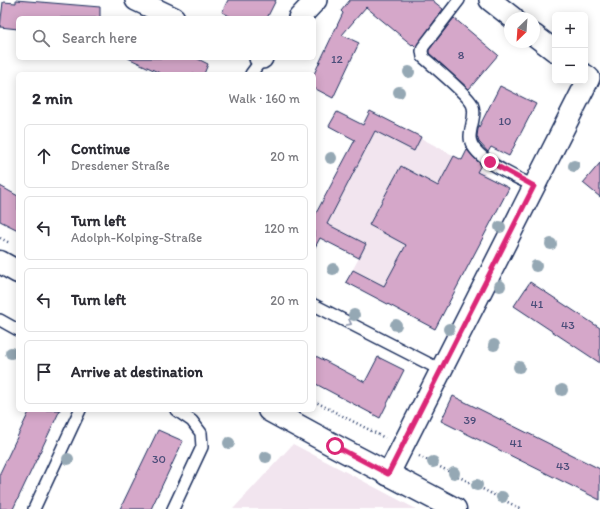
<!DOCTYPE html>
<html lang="en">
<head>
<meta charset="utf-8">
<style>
	:root { --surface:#fff; --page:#f2f2f3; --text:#2b2b33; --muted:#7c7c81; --line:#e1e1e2 }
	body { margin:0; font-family:Itim,sans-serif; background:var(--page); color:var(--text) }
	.controls { position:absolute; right:12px; top:12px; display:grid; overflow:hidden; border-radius:6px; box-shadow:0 2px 10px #0003 }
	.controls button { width:36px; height:36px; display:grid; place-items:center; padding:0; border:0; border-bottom:1px solid var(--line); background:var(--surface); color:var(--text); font:20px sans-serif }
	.compass { position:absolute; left:504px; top:12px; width:36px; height:36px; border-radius:50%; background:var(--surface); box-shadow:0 2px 10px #0003; rotate:205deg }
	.stop { position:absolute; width:12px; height:12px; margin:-9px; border:3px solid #db2777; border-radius:50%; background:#fff }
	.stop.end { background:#db2777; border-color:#fff; box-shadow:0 1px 4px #0008 }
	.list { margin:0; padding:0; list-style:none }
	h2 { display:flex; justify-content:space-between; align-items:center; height:52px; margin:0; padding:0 16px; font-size:17px }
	h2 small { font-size:13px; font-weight:400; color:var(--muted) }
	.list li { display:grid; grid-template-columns:26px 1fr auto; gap:12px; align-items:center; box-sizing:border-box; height:64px; margin:0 8px 8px; padding:0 8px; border:1px solid var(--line); border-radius:6px }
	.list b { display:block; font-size:15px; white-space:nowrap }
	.list p { margin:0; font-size:13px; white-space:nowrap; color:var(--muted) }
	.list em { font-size:13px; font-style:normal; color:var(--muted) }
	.icon { flex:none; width:22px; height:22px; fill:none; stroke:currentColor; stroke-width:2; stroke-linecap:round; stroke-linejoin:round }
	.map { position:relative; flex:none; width:600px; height:509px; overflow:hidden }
	.search { position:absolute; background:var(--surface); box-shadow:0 2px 10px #0003; left:16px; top:16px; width:300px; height:44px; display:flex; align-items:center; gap:10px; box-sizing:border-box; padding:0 14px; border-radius:6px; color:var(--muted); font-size:15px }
	.panel { position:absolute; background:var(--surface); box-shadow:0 2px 10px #0003; left:16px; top:72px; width:300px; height:340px; border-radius:6px }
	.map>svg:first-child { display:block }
</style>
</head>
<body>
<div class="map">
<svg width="600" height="509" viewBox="0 0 600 509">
	<rect width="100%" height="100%" fill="#fff"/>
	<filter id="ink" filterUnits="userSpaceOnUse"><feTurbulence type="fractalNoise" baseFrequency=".025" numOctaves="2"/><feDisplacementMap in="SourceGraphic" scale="8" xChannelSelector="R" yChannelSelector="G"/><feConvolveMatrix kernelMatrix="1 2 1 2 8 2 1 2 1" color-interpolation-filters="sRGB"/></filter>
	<g filter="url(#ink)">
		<!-- built -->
		<g fill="#f2e5ef">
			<path d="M370 111 479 169 497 182 509 188 435 329 346 282 359 258 314 235V218Z"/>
			<path d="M293 444 416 509H233Z"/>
		</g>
		<!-- building -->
		<g fill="#d5a7c9" stroke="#1b2f5e">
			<path d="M16 0 100 7V18H18V29L0 27 3 2 16 3Z"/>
			<path d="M228 0H276L267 18H233L222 12Z"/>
			<path d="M350 0H432L443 9 416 47 413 44 412 45 366 7 342 35 359 43 333 98 314 88V74L343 13 341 11Z"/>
			<path d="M454 18 498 55 469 89 429 53V50Z"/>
			<path d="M128 58H196L208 64 204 74H162Z"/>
			<path d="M500 86 536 104 509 156 491 147 488 152 479 142 477 136 478 129Z"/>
			<path d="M370 111 421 137 414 151 375 131 327 224 366 244 359 258 320 238 314 249V217L355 140 329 126 337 112 363 125Z"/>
			<path d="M467 150 481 165 477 172 509 188 435 329 346 282 353 270 384 286 406 245 369 225 401 166 438 186 454 156 462 160Z"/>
			<path d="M600 163V197L583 183Z"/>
			<path d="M0 186 18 196V230L0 221Z"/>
			<path d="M530 282 600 328V363L514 306Z"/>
			<path d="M314 355 365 382 378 357 404 370 380 418 314 383Z"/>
			<path d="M453 396 600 469V500L441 421Z"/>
			<path d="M30 410H60L13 509H0V473Z"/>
			<path d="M158 430 183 441 151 509H120Z"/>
		</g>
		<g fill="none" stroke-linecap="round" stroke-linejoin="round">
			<defs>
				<g id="service">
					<path d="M459 0 423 47 422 51 423 57C433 66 467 94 472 104 477 114 470 126 470 137 470 158 518 178 534 186"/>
					<path d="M251 74 262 59"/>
					<path d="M314 305 441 370"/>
					<path d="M0 320 18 330"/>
					<path d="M34 509 80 410"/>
					<path d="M173 509 202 447 201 433 192 421 176 410"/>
				</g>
				<g id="minor">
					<path d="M136 0 174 18"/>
					<path d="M490 0 513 18"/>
					<path d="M299 18 316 0"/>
					<path d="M534 35 555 51"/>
					<path d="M260 58H262"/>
					<path d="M388 475 589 78 585 75"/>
				</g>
				<g id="secondary">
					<path d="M0 262 18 272"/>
					<path d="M269 410 335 446 455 509"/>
				</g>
			</defs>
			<!-- service casing -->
			<use href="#service" stroke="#1b2f5e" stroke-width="14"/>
			<!-- minor casing -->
			<use href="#minor" stroke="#1b2f5e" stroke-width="24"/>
			<!-- secondary casing -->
			<use href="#secondary" stroke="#1b2f5e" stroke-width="25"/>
			<!-- path -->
			<g stroke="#1b2f5e" stroke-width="2.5" stroke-dasharray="1 3" stroke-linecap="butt">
				<path d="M0 238 10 243"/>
				<path d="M314 401 385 438"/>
				<path d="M419 456 521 509"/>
			</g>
			<!-- service -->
			<use href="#service" stroke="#fff" stroke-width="11"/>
			<!-- minor -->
			<use href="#minor" stroke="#fff" stroke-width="21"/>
			<!-- secondary -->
			<use href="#secondary" stroke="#fff" stroke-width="22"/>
		</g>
		<!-- trees -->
		<g fill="#95a8b4">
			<circle cx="409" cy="72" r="6"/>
			<circle cx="399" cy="92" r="6"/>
			<circle cx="331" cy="158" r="6"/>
			<circle cx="574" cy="166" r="6"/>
			<circle cx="500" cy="227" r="6"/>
			<circle cx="551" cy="244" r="6"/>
			<circle cx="536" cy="266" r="6"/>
			<circle cx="333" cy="269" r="6"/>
			<circle cx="500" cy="286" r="6"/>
			<circle cx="354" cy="315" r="6"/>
			<circle cx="396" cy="325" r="6"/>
			<circle cx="449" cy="329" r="6"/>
			<circle cx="494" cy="345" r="6"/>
			<circle cx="11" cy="353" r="6"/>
			<circle cx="519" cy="367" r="6"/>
			<circle cx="562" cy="390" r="6"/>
			<circle cx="229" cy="443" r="6"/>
			<circle cx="266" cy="457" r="6"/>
			<circle cx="68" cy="459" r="6"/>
			<circle cx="433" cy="462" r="6"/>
			<circle cx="454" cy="473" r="6"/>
			<circle cx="477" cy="485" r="6"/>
			<circle cx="502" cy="497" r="6"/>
		</g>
		<!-- one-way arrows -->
		<defs><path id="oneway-chevron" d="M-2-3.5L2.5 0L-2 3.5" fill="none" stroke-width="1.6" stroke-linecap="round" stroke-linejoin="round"/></defs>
		<use stroke="#8d97ae" href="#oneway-chevron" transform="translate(349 323) rotate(27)"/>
	</g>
	<g fill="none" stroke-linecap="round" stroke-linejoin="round" filter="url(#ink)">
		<!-- route -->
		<path stroke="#db2777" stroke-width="5" d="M335 446 388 474 534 186 490 162"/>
	</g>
	<g text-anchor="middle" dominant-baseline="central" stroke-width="3" stroke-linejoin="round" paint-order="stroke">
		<!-- number labels -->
		<g font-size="12" fill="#4a4d79">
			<text x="461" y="55">8</text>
			<text x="337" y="59">12</text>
			<text x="505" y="121">10</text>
			<text x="537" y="304">41</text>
			<text x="568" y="325">43</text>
			<text x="470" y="420">39</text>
			<text x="516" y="443">41</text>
			<text x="159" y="459">30</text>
			<text x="563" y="466">43</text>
		</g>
	</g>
</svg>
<div class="controls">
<button>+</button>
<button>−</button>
</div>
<svg class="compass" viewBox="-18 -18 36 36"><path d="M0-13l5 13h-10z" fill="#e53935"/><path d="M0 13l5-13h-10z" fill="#7c7c81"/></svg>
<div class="stop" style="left:335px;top:446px"></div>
<div class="stop end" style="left:490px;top:162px"></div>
<div class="search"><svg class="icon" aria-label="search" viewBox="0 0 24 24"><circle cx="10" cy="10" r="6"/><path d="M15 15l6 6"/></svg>Search here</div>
<section class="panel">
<h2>2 min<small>Walk · 160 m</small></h2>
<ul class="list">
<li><svg class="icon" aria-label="ahead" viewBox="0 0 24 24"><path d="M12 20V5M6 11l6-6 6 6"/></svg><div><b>Continue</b><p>Dresdener Straße</p></div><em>20 m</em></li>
<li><svg class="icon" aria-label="left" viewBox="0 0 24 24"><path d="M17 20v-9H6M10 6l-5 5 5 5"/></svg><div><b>Turn left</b><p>Adolph-Kolping-Straße</p></div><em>120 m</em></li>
<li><svg class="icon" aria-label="left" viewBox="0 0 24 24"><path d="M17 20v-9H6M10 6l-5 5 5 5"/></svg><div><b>Turn left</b></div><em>20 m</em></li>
<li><svg class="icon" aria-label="arrive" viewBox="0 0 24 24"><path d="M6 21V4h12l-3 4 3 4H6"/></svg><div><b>Arrive at destination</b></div></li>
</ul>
</section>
</div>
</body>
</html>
